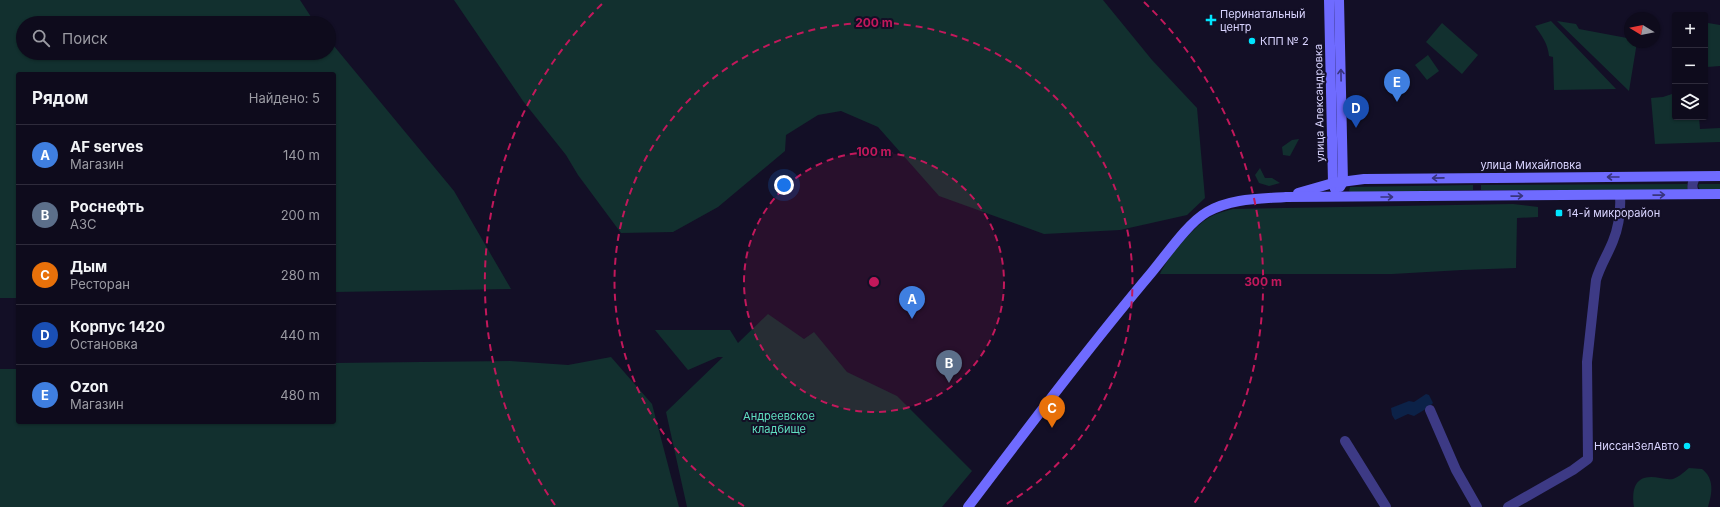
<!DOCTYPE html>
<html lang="ru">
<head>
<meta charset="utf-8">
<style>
	:root { --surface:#0e0b1c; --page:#171425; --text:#f1f3f6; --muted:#9b9ba3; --line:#2e2b3b; --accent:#0b8043 }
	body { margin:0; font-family:Inter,sans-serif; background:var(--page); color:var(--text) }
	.controls { position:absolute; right:12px; top:12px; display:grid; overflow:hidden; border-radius:4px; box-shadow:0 1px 3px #0004 }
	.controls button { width:36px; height:36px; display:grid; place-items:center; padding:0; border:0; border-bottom:1px solid var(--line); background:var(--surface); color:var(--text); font:20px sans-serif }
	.compass { position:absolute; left:1624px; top:12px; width:36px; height:36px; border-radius:50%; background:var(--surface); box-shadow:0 1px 3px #0004; rotate:280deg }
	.you { position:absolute; left:784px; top:185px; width:14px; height:14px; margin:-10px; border:3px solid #fff; border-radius:50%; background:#1a73e8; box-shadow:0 0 0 6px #1a73e833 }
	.badge { display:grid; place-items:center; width:26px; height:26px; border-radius:50%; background:var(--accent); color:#fff; font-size:13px; font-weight:700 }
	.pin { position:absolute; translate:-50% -33px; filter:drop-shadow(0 1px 2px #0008) }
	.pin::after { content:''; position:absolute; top:21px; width:14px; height:12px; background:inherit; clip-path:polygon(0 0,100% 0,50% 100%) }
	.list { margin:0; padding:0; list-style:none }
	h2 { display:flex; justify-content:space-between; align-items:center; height:52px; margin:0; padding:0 16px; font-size:17px }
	h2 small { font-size:13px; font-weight:400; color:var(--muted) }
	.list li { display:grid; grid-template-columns:26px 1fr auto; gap:12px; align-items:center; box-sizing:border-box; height:60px; padding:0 16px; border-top:1px solid var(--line) }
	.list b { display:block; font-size:15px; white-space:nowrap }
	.list p { margin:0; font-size:13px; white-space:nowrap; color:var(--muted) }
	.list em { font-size:13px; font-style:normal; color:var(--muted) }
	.icon { flex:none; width:22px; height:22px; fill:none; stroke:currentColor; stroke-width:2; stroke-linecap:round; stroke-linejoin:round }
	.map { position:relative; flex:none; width:1720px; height:507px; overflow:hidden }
	.search { position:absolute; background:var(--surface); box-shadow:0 1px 3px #0004; left:16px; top:16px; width:320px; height:44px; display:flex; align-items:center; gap:10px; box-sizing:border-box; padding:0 14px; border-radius:22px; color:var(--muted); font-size:15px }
	.panel { position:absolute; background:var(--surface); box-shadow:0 1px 3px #0004; left:16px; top:72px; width:320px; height:352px; border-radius:4px }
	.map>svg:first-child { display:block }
</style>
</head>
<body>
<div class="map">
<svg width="1720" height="507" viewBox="0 0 1720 507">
	<rect width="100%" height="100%" fill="#130f26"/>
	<!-- green -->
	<g fill="#12302f">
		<path d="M0 0H300L315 23H23V53H329V40L454 191 511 289 334 292V74H18V298H0Z"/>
		<path d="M454 0H1103L1152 60 1197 108 1205 198 1187 215 1120 230 1044 234 939 196 878 127 841 111 818 115 786 135 785 151 718 207 673 232 621 233 578 175 566 155 523 101Z"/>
		<path d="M1705 18 1708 23 1720 25V66L1707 67 1705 65Z"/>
		<path d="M1551 21 1616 89 1554 90 1553 57 1549 56C1548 44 1542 36 1535 26Z"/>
		<path d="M1557 21 1576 24 1579 29 1627 38V31L1630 29V42H1637L1629 91Z"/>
		<path d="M1442 23 1478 55 1462 74 1426 42Z"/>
		<path d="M1428 55 1439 71 1427 80 1415 65Z"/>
		<path d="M1675 93V117H1699L1700 129 1720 128V142L1655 144 1651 98 1663 97Z"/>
		<path d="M1299 139 1290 156 1283 155 1282 147 1292 140Z"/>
		<path d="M1260 168 1265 178H1272L1280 183 1269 186 1259 183 1255 175Z"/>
		<path d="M1687 184 1688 190H1481V185Z"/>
		<path d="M1699 184H1720V190H1700L1698 186Z"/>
		<path d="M1473 185V190L1351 192 1349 191 1350 187Z"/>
		<path d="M1513 204 1538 207V217L1517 218 1516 268 1462 270 1392 274H1160C1166 259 1195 225 1210 217 1217 213 1226 211 1233 209Z"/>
		<path d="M768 314 804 339 814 332 847 372 897 396 972 471 942 507H687L666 412 723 357H718L688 370 655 330H730L738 343Z"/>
		<path d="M611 357 652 404 679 507H0V369H18V422H334V363L510 361 568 365Z"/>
		<path d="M1689 468 1702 469C1715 479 1712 494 1708 507H1634C1632 493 1633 477 1651 477 1658 477 1665 480 1673 479 1679 477 1684 472 1689 468Z"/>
	</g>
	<!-- water -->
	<path fill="#0c2248" d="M1426 394 1429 395 1433 403 1429 407 1414 416 1408 414 1395 420 1392 415 1391 408 1409 401 1414 402Z"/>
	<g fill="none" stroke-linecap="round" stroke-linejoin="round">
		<!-- street -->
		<g stroke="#3d3a85" stroke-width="10">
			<path d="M1695 194C1691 188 1692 184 1695 177"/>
			<path d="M1430 410 1456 470 1477 507"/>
			<path d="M1345 441 1386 507"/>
			<path d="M1508 507 1573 470 1588 459 1587 362 1596 280C1600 266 1608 254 1613 241 1619 226 1621 211 1620 195"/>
		</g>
		<!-- secondary -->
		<g stroke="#6f6bff" stroke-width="10">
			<path d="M1329 0 1333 183 1335 189"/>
			<path d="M1339 0 1343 182 1340 187"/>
			<path d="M1298 193 1333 183 1364 179 1720 176"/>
			<path d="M968 507C1028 428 1088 348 1152 272 1167 254 1188 223 1207 212 1232 198 1259 199 1286 197L1720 194"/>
		</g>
	</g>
	<!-- one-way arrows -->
	<defs><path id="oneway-shaft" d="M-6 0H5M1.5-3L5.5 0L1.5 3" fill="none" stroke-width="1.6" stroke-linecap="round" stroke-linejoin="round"/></defs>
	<g stroke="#38347d">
		<use href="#oneway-shaft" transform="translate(1341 75) rotate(-91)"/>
		<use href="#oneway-shaft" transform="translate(1613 177) rotate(180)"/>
		<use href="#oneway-shaft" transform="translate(1438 178) rotate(179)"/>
		<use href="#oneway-shaft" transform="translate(1659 195) rotate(-1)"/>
		<use href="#oneway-shaft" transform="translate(1517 196) rotate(-1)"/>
		<use href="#oneway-shaft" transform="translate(1387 197)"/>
	</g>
	<!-- distance rings -->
	<circle cx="874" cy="282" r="130" fill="#c2185b" fill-opacity=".12"/>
	<g fill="none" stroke="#c2185b" stroke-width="2" stroke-dasharray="7 5">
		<circle cx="874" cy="282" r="130"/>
		<path d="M744 506A259 259 0 1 1 1003 506"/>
		<path d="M555 505A389 389 0 0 1 604 2M1144 2A389 389 0 0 1 1193 505"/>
	</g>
	<!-- markers -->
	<g fill="#00e5ff" stroke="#130f26" stroke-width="1.5">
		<path d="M1209 14h4v4h4v4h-4v4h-4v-4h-4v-4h4z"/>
		<circle cx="1252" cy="41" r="4"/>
		<rect x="1555" y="209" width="8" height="8" rx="2"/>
		<circle cx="1687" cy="446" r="4"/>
	</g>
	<g text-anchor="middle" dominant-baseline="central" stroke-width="4" stroke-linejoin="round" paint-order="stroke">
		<!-- poi labels -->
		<g font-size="11" fill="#d9d4ff" stroke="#130f26" text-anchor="start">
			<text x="1220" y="14">Перинатальный<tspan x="1220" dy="13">центр</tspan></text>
			<text x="1260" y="41">КПП № 2</text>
			<text x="1567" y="213">14-й микрорайон</text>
			<text x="1679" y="446" text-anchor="end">НиссанЗелАвто</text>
		</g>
		<!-- street labels -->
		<g font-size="11" fill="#d9d4ff" stroke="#130f26">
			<text transform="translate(1319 103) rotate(-91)">улица Александровка</text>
			<text x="1531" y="165">улица Михайловка</text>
		</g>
		<!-- park labels -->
		<g font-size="11" fill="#5fe0c0" stroke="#130f26">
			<text x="779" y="416">Андреевское<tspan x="779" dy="13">кладбище</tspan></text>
		</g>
	</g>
	<circle cx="874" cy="282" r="6" fill="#c2185b" stroke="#130f26" stroke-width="2"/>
	<g font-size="12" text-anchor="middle" font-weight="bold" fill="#c2185b" stroke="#130f26" stroke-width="4" stroke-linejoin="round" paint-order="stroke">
		<text x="874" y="27">200 m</text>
		<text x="874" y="156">100 m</text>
		<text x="1263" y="286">300 m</text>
	</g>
</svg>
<div class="controls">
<button>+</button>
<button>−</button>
<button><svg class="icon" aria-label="layers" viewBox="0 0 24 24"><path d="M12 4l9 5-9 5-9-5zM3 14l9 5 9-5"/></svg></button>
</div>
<svg class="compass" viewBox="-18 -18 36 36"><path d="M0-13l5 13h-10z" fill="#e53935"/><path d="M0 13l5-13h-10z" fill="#9b9ba3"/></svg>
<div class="you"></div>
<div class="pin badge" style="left:912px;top:319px;background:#3f7fe0">A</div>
<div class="pin badge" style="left:949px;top:383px;background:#5c6f8a">B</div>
<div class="pin badge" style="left:1052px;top:428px;background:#e8710a">C</div>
<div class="pin badge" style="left:1356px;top:128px;background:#1a4fb4">D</div>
<div class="pin badge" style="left:1397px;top:102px;background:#3f7fe0">E</div>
<div class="search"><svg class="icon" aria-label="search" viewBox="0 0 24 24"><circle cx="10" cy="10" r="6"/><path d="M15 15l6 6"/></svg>Поиск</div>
<section class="panel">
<h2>Рядом<small>Найдено: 5</small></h2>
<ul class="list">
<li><span class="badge" style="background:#3f7fe0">A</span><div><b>AF serves</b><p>Магазин</p></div><em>140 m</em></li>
<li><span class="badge" style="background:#5c6f8a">B</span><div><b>Роснефть</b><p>АЗС</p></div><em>200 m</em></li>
<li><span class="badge" style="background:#e8710a">C</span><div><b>Дым</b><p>Ресторан</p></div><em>280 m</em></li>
<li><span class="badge" style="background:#1a4fb4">D</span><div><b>Корпус 1420</b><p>Остановка</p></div><em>440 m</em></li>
<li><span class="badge" style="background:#3f7fe0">E</span><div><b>Ozon</b><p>Магазин</p></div><em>480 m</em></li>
</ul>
</section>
</div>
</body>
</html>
